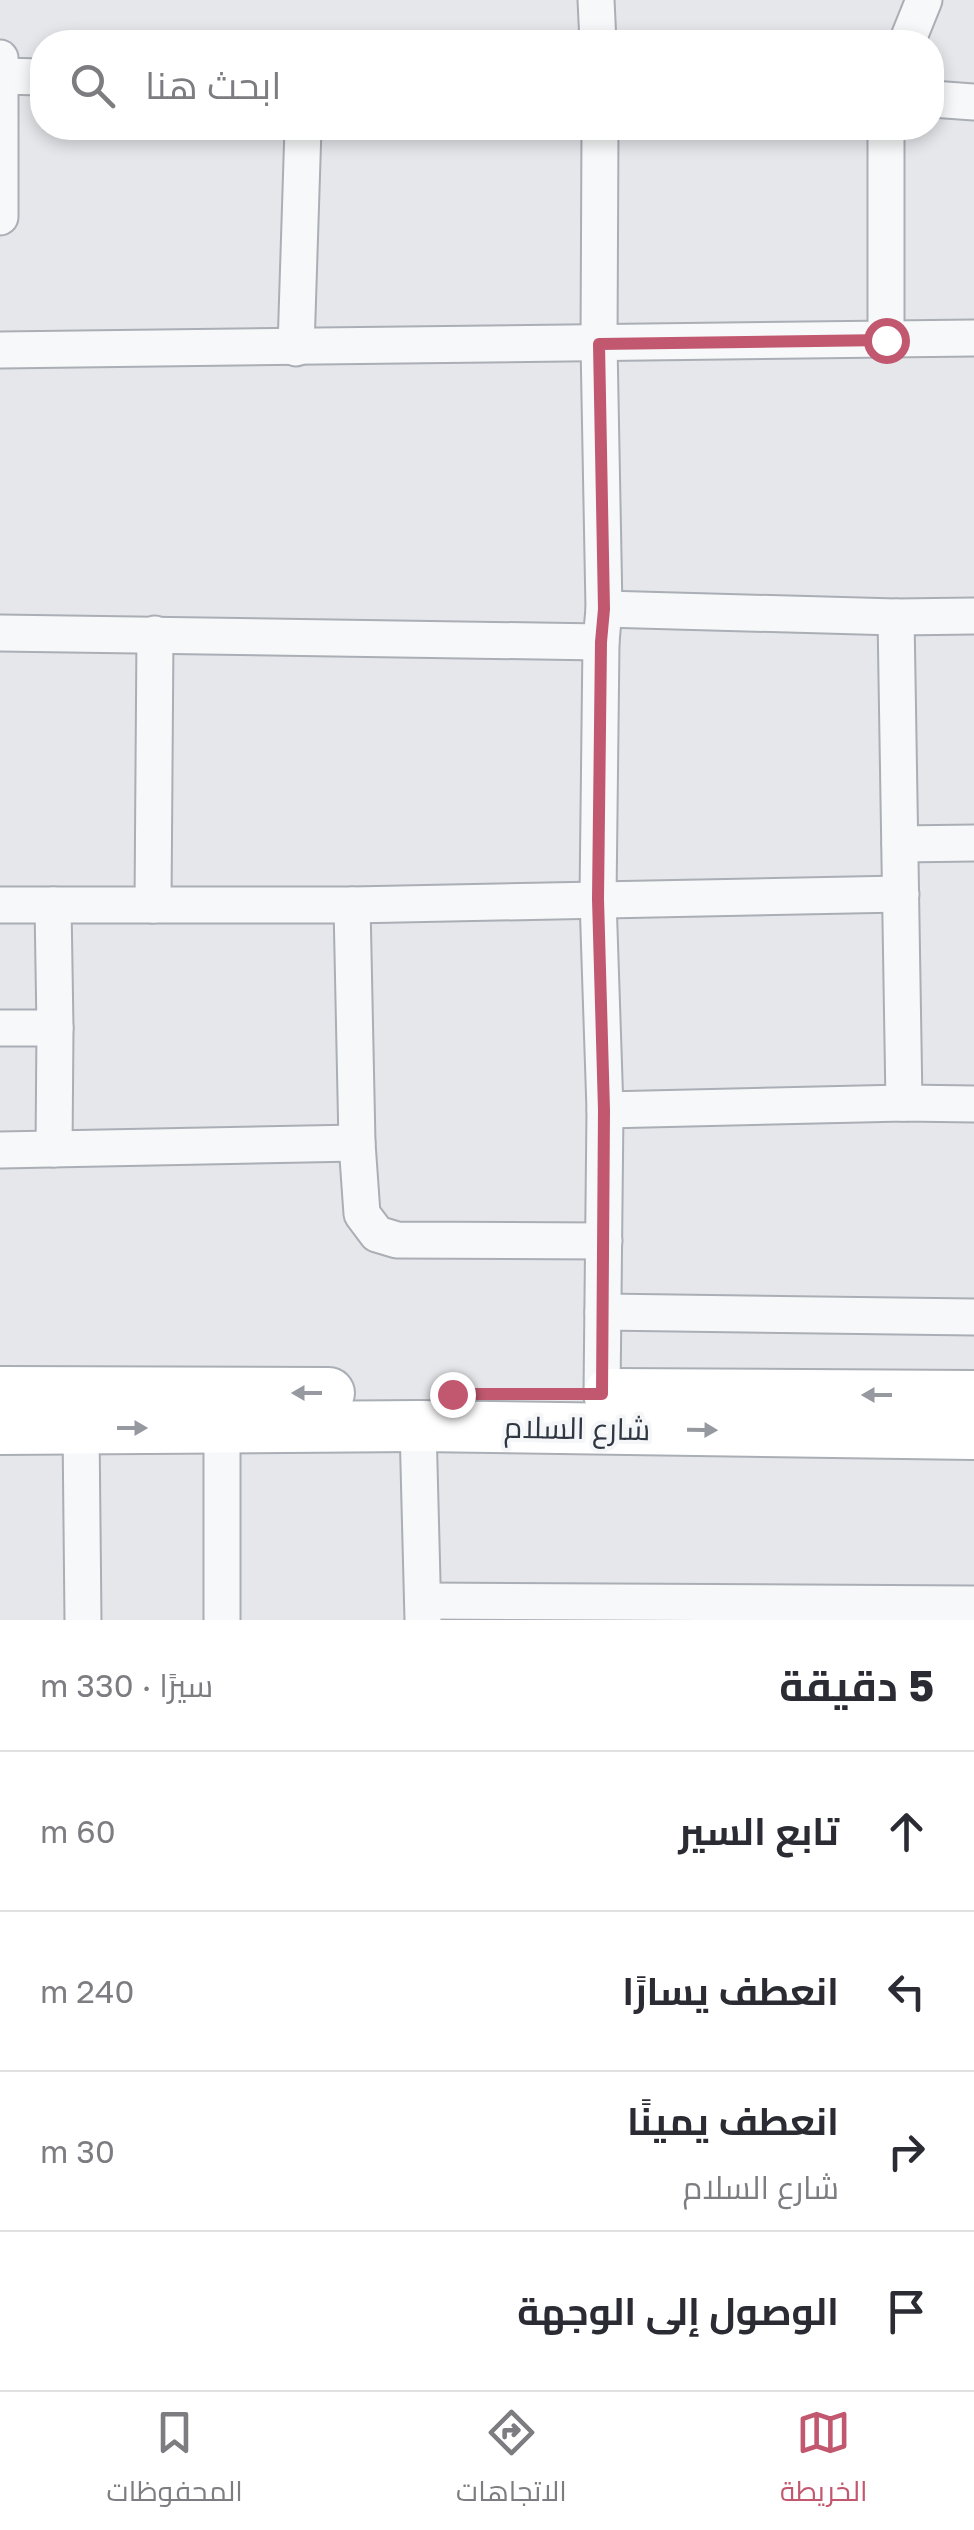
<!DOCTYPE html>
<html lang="ar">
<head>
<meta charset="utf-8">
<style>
	:root { --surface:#fff; --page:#f7f7f7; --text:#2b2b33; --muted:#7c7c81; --line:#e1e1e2; --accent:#c1586f }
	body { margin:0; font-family:"Golos Text",Cairo,sans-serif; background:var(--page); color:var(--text); direction:rtl }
	.stop { position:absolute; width:30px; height:30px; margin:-22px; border:8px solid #c1586f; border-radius:50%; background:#fff }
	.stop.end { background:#c1586f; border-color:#fff; box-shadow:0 2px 10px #0008 }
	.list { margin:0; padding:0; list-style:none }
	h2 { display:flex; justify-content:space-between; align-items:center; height:130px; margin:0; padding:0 40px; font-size:42px }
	h2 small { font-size:32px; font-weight:400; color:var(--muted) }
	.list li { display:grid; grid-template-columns:65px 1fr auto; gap:30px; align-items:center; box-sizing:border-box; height:160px; padding:0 40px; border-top:2px solid var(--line) }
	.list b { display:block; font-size:38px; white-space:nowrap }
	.list p { margin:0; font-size:32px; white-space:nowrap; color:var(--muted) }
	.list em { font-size:32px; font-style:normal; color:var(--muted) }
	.icon { flex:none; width:55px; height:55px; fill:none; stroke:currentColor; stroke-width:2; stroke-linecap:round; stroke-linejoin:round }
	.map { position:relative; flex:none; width:974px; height:1620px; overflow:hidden; direction:ltr }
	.search { position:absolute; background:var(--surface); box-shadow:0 5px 15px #0003; left:30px; right:30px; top:30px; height:110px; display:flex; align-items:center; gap:25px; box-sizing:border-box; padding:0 35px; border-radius:40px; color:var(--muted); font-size:38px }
	.sheet { height:770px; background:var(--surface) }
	nav { display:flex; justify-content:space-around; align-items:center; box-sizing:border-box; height:140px; border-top:2px solid var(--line); background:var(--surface); font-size:28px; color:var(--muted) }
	nav a { display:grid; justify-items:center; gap:5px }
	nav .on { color:var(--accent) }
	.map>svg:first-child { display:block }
</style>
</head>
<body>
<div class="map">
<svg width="974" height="1620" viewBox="0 0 974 1620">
	<rect width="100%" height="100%" fill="#e5e7eb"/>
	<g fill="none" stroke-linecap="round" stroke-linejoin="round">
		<defs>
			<g id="street">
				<path d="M596 0 598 42"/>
				<path d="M907 42 924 0"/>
				<path d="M0 58V217"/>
				<path d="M0 76 42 77"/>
				<path d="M932 99 974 102"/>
				<path d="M600 128 599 344 604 609 601 642 598 899 605 1110 602 1394"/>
				<path d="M886 340V128"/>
				<path d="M296 348 303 128"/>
				<path d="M0 350 974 338"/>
				<path d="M604 609 896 617 974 616"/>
				<path d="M896 617 904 1103"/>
				<path d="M0 633 601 642"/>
				<path d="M900 844 974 843"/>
				<path d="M0 905H352L901 894"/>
				<path d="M53 905 55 1028 54 1149"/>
				<path d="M153 905 155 634"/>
				<path d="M352 905 357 1143 362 1214 377 1234 397 1240 604 1241"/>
				<path d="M0 1028H55"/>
				<path d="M605 1110 904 1103 974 1104"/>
				<path d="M0 1150 357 1143"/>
				<path d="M603 1312 974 1317"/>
				<path d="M418 1426 423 1620"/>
				<path d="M81 1428 83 1620"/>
				<path d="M423 1601 974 1604"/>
				<path d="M222 1620V1428"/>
			</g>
			<g id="secondary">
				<path d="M0 1392 329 1393"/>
				<path d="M609 1394 974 1396"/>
				<path d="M0 1429 418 1426 974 1434"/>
			</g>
		</defs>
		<!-- street casing -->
		<use href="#street" stroke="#aaaeb5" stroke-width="39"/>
		<!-- secondary casing -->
		<use href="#secondary" stroke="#aaaeb5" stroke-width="54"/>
		<!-- street -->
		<use href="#street" stroke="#f7f8f9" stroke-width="35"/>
		<!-- secondary -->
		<use href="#secondary" stroke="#fff" stroke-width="50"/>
	</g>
	<!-- one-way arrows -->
	<defs><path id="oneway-solid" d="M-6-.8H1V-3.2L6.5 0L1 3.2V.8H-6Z" transform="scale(2.5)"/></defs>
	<g fill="#969aa0">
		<use href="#oneway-solid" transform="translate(307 1393) rotate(-180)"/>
		<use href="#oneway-solid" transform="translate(877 1395) rotate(-180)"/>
		<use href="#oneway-solid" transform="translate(132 1428)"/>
		<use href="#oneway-solid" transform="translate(702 1430) rotate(1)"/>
	</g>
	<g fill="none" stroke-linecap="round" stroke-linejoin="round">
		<!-- route -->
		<path stroke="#c1586f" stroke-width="12" d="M452 1394H602L604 1110 598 899 601 642 604 609 599 344 886 340"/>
	</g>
	<g text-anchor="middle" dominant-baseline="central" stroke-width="8" stroke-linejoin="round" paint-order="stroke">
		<!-- street labels -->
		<g font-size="30" fill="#2e3642" stroke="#f4f6f8">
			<text transform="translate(577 1428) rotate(1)">شارع السلام</text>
		</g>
	</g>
</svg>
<div class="stop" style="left:886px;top:340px"></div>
<div class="stop end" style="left:452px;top:1394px"></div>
<div class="search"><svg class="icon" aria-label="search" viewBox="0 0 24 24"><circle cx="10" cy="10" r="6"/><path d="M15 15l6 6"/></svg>ابحث هنا</div>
</div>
<section class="sheet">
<h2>5 دقيقة<small>سيرًا · 330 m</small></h2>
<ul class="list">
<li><svg class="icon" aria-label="ahead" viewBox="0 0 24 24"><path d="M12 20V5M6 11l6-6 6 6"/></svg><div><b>تابع السير</b></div><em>60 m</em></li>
<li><svg class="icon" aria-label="left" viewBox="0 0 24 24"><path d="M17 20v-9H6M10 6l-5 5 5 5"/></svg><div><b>انعطف يسارًا</b></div><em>240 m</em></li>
<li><svg class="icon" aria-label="right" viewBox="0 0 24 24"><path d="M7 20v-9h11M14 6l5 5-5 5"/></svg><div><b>انعطف يمينًا</b><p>شارع السلام</p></div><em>30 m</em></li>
<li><svg class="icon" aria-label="arrive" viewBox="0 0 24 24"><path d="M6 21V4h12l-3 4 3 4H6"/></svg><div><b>الوصول إلى الوجهة</b></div></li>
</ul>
</section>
<nav>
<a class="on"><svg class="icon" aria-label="map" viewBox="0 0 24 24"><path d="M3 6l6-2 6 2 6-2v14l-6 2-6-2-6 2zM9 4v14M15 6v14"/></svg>الخريطة</a>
<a><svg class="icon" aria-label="directions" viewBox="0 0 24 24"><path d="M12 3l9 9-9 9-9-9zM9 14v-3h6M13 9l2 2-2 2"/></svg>الاتجاهات</a>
<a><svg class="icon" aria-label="saved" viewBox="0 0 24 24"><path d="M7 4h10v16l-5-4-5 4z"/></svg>المحفوظات</a>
</nav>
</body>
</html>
